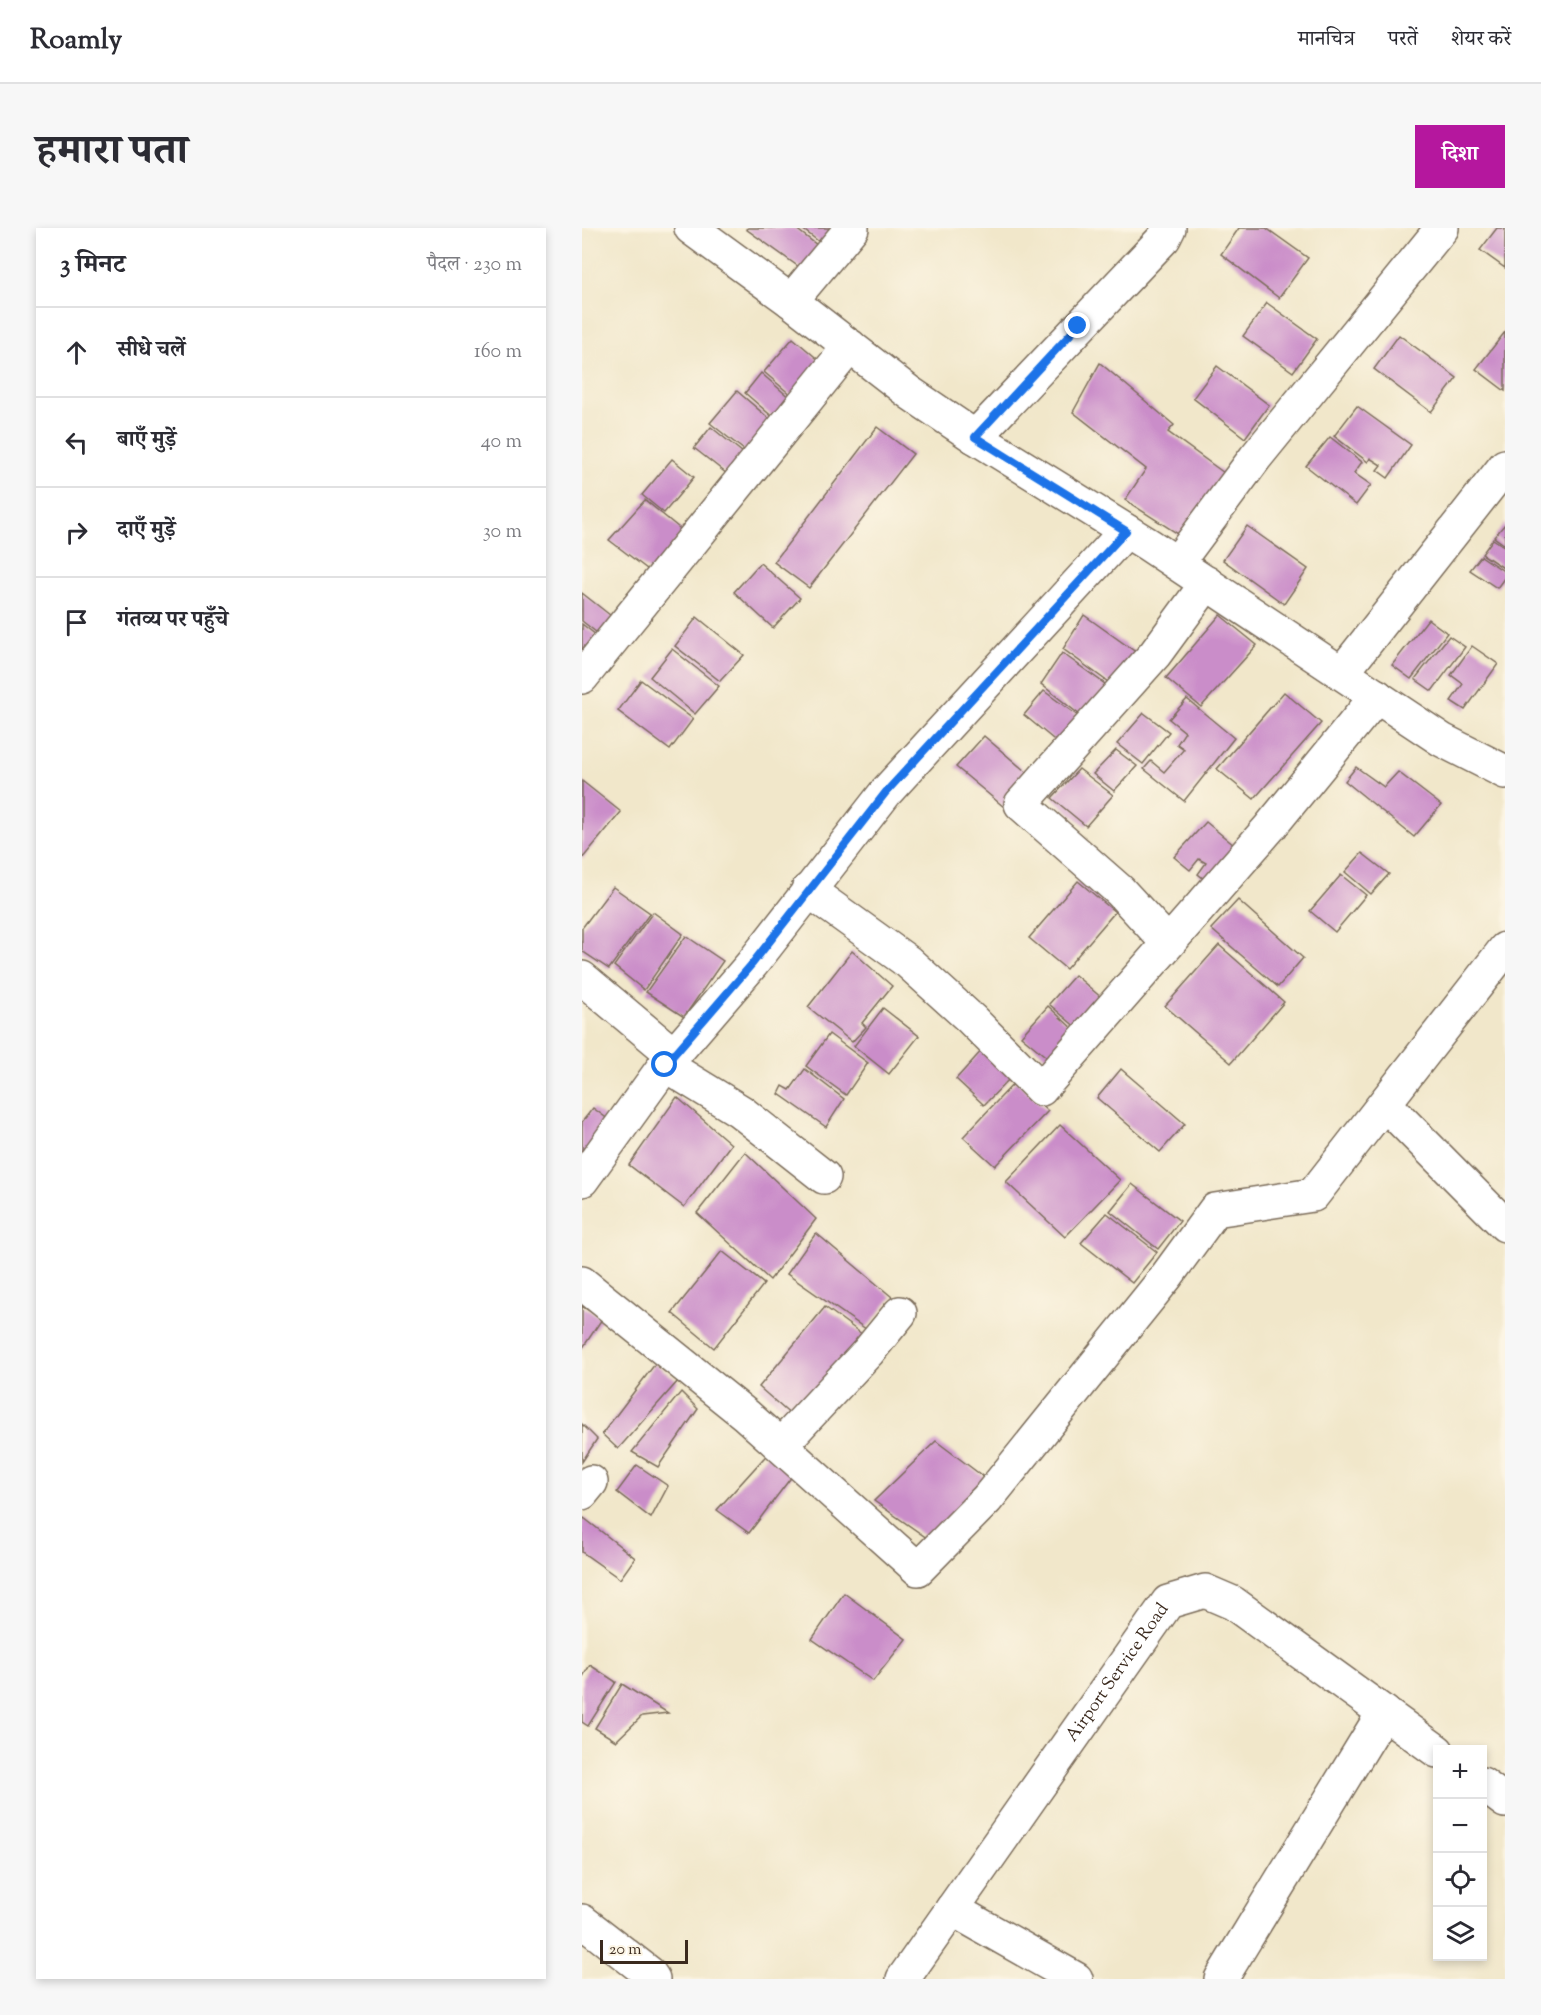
<!DOCTYPE html>
<html lang="hi">
<head>
<meta charset="utf-8">
<style>
	:root { --surface:#fff; --page:#f7f7f7; --text:#2b2b33; --muted:#7c7c81; --line:#e1e1e2; --accent:#b5179e }
	body { margin:0; font-family:"Sorts Mill Goudy","Noto Serif Devanagari",serif; background:var(--page); color:var(--text) }
	.controls { position:absolute; right:18px; bottom:18px; display:grid; overflow:hidden; border-radius:0px; box-shadow:0 3px 9px #0003 }
	.controls button { width:54px; height:54px; display:grid; place-items:center; padding:0; border:0; border-bottom:2px solid var(--line); background:var(--surface); color:var(--text); font:30px sans-serif }
	.scale { position:absolute; left:18px; bottom:15px; width:88px; box-sizing:border-box; padding-left:6px; border:3px solid #3b2a1e; border-top:0; font-size:16px; line-height:21px; white-space:nowrap; color:#3b2a1e; -webkit-text-stroke:4px #fcf5e5; paint-order:stroke }
	.stop { position:absolute; width:18px; height:18px; margin:-14px; border:4px solid #1a73e8; border-radius:50%; background:#fff }
	.stop.end { background:#1a73e8; border-color:#fff; box-shadow:0 2px 6px #0008 }
	.list { margin:0; padding:0; list-style:none }
	h2 { display:flex; justify-content:space-between; align-items:center; height:78px; margin:0; padding:0 24px; font-size:26px }
	h2 small { font-size:20px; font-weight:400; color:var(--muted) }
	.list li { display:grid; grid-template-columns:39px 1fr auto; gap:18px; align-items:center; box-sizing:border-box; height:90px; padding:0 24px; border-top:2px solid var(--line) }
	.list b { display:block; font-size:22px; white-space:nowrap }
	.list em { font-size:20px; font-style:normal; color:var(--muted) }
	.icon { flex:none; width:33px; height:33px; fill:none; stroke:currentColor; stroke-width:2; stroke-linecap:round; stroke-linejoin:round }
	.map { position:relative; flex:none; width:923px; height:1751px; overflow:hidden; border-radius:0px }
	header { display:flex; align-items:center; gap:36px; box-sizing:border-box; height:84px; padding:0 30px; background:var(--surface); border-bottom:2px solid var(--line) }
	header strong { font-size:28px }
	nav { display:flex; gap:33px; margin-inline-start:auto; font-size:21px }
	.intro { display:flex; align-items:center; justify-content:space-between; box-sizing:border-box; height:144px; padding:0 36px }
	h1 { margin:0; font-size:42px }
	.button { padding:15px 27px; border-radius:0px; background:var(--accent); color:#fff; font-size:21px; font-weight:700 }
	main { display:flex; gap:36px; padding:0 36px }
	aside { flex:1; background:var(--surface); border-radius:0px; box-shadow:0 3px 9px #0003 }
	.map>svg:first-child { display:block }
</style>
</head>
<body>
<header>
<strong>Roamly</strong>
<nav><a>मानचित्र</a><a>परतें</a><a>शेयर करें</a></nav>
</header>
<div class="intro"><h1>हमारा पता</h1><a class="button">दिशा</a></div>
<main>
<aside>
<h2>3 मिनट<small>पैदल · 230 m</small></h2>
<ul class="list">
<li><svg class="icon" aria-label="ahead" viewBox="0 0 24 24"><path d="M12 20V5M6 11l6-6 6 6"/></svg><div><b>सीधे चलें</b></div><em>160 m</em></li>
<li><svg class="icon" aria-label="left" viewBox="0 0 24 24"><path d="M17 20v-9H6M10 6l-5 5 5 5"/></svg><div><b>बाएँ मुड़ें</b></div><em>40 m</em></li>
<li><svg class="icon" aria-label="right" viewBox="0 0 24 24"><path d="M7 20v-9h11M14 6l5 5-5 5"/></svg><div><b>दाएँ मुड़ें</b></div><em>30 m</em></li>
<li><svg class="icon" aria-label="arrive" viewBox="0 0 24 24"><path d="M6 21V4h12l-3 4 3 4H6"/></svg><div><b>गंतव्य पर पहुँचे</b></div></li>
</ul>
</aside>
<div class="map">
<svg width="923" height="1751" viewBox="0 0 923 1751">
	<rect width="100%" height="100%" fill="#fcf5e5"/>
	<filter id="ink" filterUnits="userSpaceOnUse"><feTurbulence type="fractalNoise" baseFrequency=".0167" numOctaves="2"/><feDisplacementMap in="SourceGraphic" scale="12" xChannelSelector="R" yChannelSelector="G"/><feConvolveMatrix kernelMatrix="1 2 1 2 8 2 1 2 1" color-interpolation-filters="sRGB"/></filter>
	<filter id="wash" filterUnits="userSpaceOnUse"><feTurbulence type="fractalNoise" baseFrequency=".008" numOctaves="4" result="noise"/><feDisplacementMap in="SourceGraphic" scale="24" xChannelSelector="R" yChannelSelector="G"/><feGaussianBlur stdDeviation="1.35" result="paint"/><feColorMatrix in="noise" values="0 0 0 0 0 0 0 0 0 0 0 0 0 0 0 0 0 1.4 0 .05"/><feComposite in="paint" operator="in"/></filter>
	<g filter="url(#wash)">
		<rect width="100%" height="100%" fill="#f1e7ca"/>
		<g id="blocks">
			<!-- building -->
			<g fill="#ca8dc9">
				<path d="M166 0H213L240 21 224 44 164 1Z"/>
				<path d="M219 0H252L240 16Z"/>
				<path d="M657 0H684L726 30 697 70 639 26Z"/>
				<path d="M915 0H923V40L898 22Z"/>
				<path d="M685 75 735 111 711 144 661 108Z"/>
				<path d="M923 104V163L894 141Z"/>
				<path d="M817 107 875 150 849 184 792 141Z"/>
				<path d="M211 110 246 140 217 174 182 144Z"/>
				<path d="M518 135 592 197 586 204 649 250 635 253 610 315 543 272 564 241 491 184Z"/>
				<path d="M635 138 687 177 663 210 611 170Z"/>
				<path d="M179 145 216 177 200 197 163 165Z"/>
				<path d="M155 163 197 199 172 230 128 195Z"/>
				<path d="M775 178 829 217 806 250 795 242 799 237 788 230 786 234 752 208Z"/>
				<path d="M129 199 171 233 154 253 112 220Z"/>
				<path d="M295 199 331 226 227 360 192 334Z"/>
				<path d="M748 209 780 234 772 245 789 257 774 277 724 238Z"/>
				<path d="M90 231 112 249 82 285 60 267Z"/>
				<path d="M63 272 102 304 69 344 27 312Z"/>
				<path d="M923 296V317L912 309Z"/>
				<path d="M665 298 726 341 702 376 641 332Z"/>
				<path d="M911 311 923 319V341L900 326Z"/>
				<path d="M899 328 923 344V349L915 360 888 342Z"/>
				<path d="M178 335 218 370 191 400 152 364Z"/>
				<path d="M0 365 33 391 19 408 0 393Z"/>
				<path d="M502 387 562 430 537 462 481 421Z"/>
				<path d="M638 387 675 417 619 479 584 450Z"/>
				<path d="M115 389 162 427 138 453 93 418Z"/>
				<path d="M846 391 865 405 829 451 810 437Z"/>
				<path d="M0 396 19 411 0 425Z"/>
				<path d="M867 408 883 419 850 463 833 451Z"/>
				<path d="M890 418 916 436 883 482 869 473 881 456 869 447Z"/>
				<path d="M90 421 137 458 113 486 68 449Z"/>
				<path d="M480 425 534 464 508 495 459 456Z"/>
				<path d="M59 452 111 491 88 522 36 483Z"/>
				<path d="M462 463 504 494 482 520 442 487Z"/>
				<path d="M702 464 739 495 672 571 635 541Z"/>
				<path d="M605 471 652 510 602 573 562 541 569 533 582 544 602 521 595 516 603 504 587 491Z"/>
				<path d="M562 485 587 504 561 536 535 516Z"/>
				<path d="M402 508 450 549 422 579 374 539Z"/>
				<path d="M534 522 555 538 532 563 511 546Z"/>
				<path d="M774 539 802 559 816 544 859 577 832 609 763 553Z"/>
				<path d="M497 541 531 567 504 598 470 570Z"/>
				<path d="M0 553 39 584 0 631Z"/>
				<path d="M624 594 658 622 627 655 616 646 624 635 617 631 608 642 592 629Z"/>
				<path d="M780 625 807 646 789 666 763 644Z"/>
				<path d="M759 647 784 667 753 704 728 683Z"/>
				<path d="M496 653 533 684 484 741 447 710Z"/>
				<path d="M31 659 68 685 27 741 0 723V700Z"/>
				<path d="M656 672 721 730 696 759 629 701Z"/>
				<path d="M71 684 101 706 62 762 32 738Z"/>
				<path d="M104 708 141 733 102 789 64 764Z"/>
				<path d="M637 717 702 774 649 835 583 778Z"/>
				<path d="M270 723 310 758 280 795 284 799 270 814 226 779Z"/>
				<path d="M493 747 521 771 496 801 467 776Z"/>
				<path d="M466 778 492 802 467 831 439 808Z"/>
				<path d="M301 780 337 808 307 846 272 818Z"/>
				<path d="M247 806 286 835 264 867 224 838Z"/>
				<path d="M402 820 430 848 402 877 374 851Z"/>
				<path d="M223 841 262 871 244 899 197 866 201 858 208 862Z"/>
				<path d="M539 841 603 896 578 924 515 870Z"/>
				<path d="M434 853 466 883 413 938 381 909Z"/>
				<path d="M95 869 149 916 102 979 47 937Z"/>
				<path d="M11 880 35 898 0 943V894Z"/>
				<path d="M478 897 538 952 483 1009 424 954Z"/>
				<path d="M163 924 234 991 188 1052 115 985Z"/>
				<path d="M550 956 598 993 576 1021 528 983Z"/>
				<path d="M525 985 575 1024 550 1055 499 1015Z"/>
				<path d="M234 1005 310 1069 284 1101 205 1046Z"/>
				<path d="M140 1023 182 1056 132 1120 90 1085Z"/>
				<path d="M0 1078 20 1091 0 1121Z"/>
				<path d="M243 1079 284 1109 211 1189 177 1159Z"/>
				<path d="M73 1136 96 1153 36 1221 20 1206Z"/>
				<path d="M99 1164 116 1181 76 1239 50 1224Z"/>
				<path d="M0 1196 15 1211 0 1234Z"/>
				<path d="M354 1213 407 1253 345 1310 292 1273Z"/>
				<path d="M191 1220 214 1243 167 1305 135 1282Z"/>
				<path d="M55 1237 86 1258 69 1290 35 1264Z"/>
				<path d="M2 1290 53 1330 38 1351 0 1324V1294Z"/>
				<path d="M262 1365 324 1411 291 1453 230 1411Z"/>
				<path d="M8 1437 34 1454 6 1498 0 1494V1450Z"/>
				<path d="M40 1456 86 1485 60 1488 34 1513 13 1500Z"/>
			</g>
		</g>
	</g>
	<g filter="url(#ink)">
		<use href="#blocks" fill-opacity="0" stroke="#7b6c5a" stroke-width="1.5"/>
		<g fill="none" stroke-linecap="round" stroke-linejoin="round">
			<defs>
				<g id="minor">
					<path d="M109 0 209 73 328 165 393 209 567 317 860 512 923 544"/>
					<path d="M209 73 270 0"/>
					<path d="M393 209 582 10 587 0"/>
					<path d="M595 335 673 230 860 0"/>
					<path d="M760 445 923 238"/>
					<path d="M0 449 268 118"/>
					<path d="M226 662 326 734 389 791 459 861 688 599 795 468"/>
					<path d="M586 715 538 663 439 576 573 426 625 355"/>
					<path d="M0 750 92 827"/>
					<path d="M83 837 158 883 242 949"/>
					<path d="M803 876 923 997"/>
					<path d="M0 952 83 837 170 736 304 564 544 303"/>
					<path d="M0 1055 164 1187 336 1341 405 1271 584 1049 633 982 731 967 923 721"/>
					<path d="M199 1217 286 1124 318 1085"/>
					<path d="M0 1265 9 1254"/>
					<path d="M900 1556 923 1573"/>
					<path d="M370 1681 494 1751"/>
					<path d="M0 1693 67 1745 71 1751"/>
					<path id="s1" d="M321 1751 586 1374 623 1363 651 1375 855 1523"/>
					<path d="M639 1751 802 1484"/>
				</g>
			</defs>
			<!-- minor casing -->
			<use href="#minor" stroke="#7b6c5a" stroke-width="36"/>
			<!-- minor -->
			<use href="#minor" stroke="#fff" stroke-width="33"/>
		</g>
	</g>
	<g fill="none" stroke-linecap="round" stroke-linejoin="round" filter="url(#ink)">
		<!-- route -->
		<path stroke="#1a73e8" stroke-width="8" d="M83 837 170 736 304 564 544 303 393 209 496 98"/>
	</g>
	<g text-anchor="middle" dominant-baseline="central" stroke-width="5" stroke-linejoin="round" paint-order="stroke">
		<!-- street labels -->
		<g font-size="18" fill="#3b2a1e" stroke="#fcf5e5">
			<text stroke="none"><textPath href="#s1" startOffset="374">Airport Service Road</textPath></text>
		</g>
	</g>
</svg>
<div class="controls">
<button>+</button>
<button>−</button>
<button><svg class="icon" aria-label="locate" viewBox="0 0 24 24"><circle cx="12" cy="12" r="6"/><path d="M12 2v4M12 18v4M2 12h4M18 12h4"/></svg></button>
<button><svg class="icon" aria-label="layers" viewBox="0 0 24 24"><path d="M12 4l9 5-9 5-9-5zM3 14l9 5 9-5"/></svg></button>
</div>
<div class="scale">20 m</div>
<div class="stop" style="left:83px;top:837px"></div>
<div class="stop end" style="left:496px;top:98px"></div>
</div>
</main>
</body>
</html>
